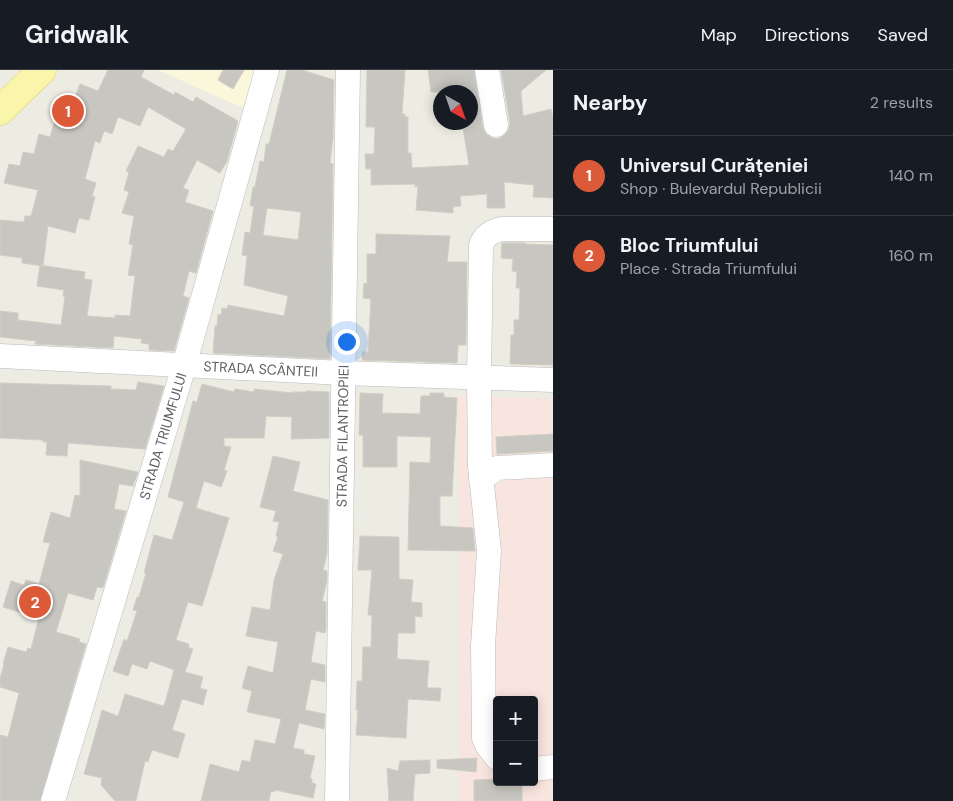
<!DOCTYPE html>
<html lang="en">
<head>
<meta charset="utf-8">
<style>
	:root { --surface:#171b24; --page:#242831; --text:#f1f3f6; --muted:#9ea1a6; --line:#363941; --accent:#dd5a39 }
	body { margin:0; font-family:"DM Sans",sans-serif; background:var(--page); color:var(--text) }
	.controls { position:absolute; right:15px; bottom:15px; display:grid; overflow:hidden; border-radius:5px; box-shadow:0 2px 12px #0003 }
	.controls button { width:45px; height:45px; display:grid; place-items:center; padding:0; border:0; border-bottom:1px solid var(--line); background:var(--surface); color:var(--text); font:25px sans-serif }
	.compass { position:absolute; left:433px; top:15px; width:45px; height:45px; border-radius:50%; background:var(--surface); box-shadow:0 2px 12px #0003; rotate:140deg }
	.you { position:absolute; left:346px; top:271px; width:18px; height:18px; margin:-12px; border:4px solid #fff; border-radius:50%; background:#1a73e8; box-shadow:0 0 0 8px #1a73e833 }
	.badge { display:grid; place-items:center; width:32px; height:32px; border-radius:50%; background:var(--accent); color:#fff; font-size:16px; font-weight:700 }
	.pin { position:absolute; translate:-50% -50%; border:2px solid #fff; box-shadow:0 1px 5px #0006 }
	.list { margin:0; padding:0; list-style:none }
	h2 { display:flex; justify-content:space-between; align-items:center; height:65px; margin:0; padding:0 20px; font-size:21px }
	h2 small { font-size:16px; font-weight:400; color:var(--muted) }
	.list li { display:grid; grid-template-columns:32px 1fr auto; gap:15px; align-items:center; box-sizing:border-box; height:80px; padding:0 20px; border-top:1px solid var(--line) }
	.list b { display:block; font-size:19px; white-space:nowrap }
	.list p { margin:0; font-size:16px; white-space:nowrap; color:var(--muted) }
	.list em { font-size:16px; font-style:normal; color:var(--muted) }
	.map { position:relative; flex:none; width:553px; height:731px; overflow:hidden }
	header { display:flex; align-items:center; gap:30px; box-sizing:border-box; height:70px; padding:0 25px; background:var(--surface); border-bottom:1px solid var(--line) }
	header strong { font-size:24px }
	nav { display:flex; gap:28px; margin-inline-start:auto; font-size:18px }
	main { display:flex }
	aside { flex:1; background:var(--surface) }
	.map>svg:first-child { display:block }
</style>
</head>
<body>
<header>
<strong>Gridwalk</strong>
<nav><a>Map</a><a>Directions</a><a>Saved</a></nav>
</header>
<main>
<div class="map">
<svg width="553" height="731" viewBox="0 0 553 731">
	<rect width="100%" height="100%" fill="#edece3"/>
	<!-- commercial -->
	<path fill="#fbf7da" d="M158 0H261L243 38Z"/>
	<!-- medical -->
	<path fill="#f9e5e0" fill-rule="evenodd" d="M459 326 553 329V731H459L458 328ZM497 630H534V712H497Z"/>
	<!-- building -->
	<g fill="#c8c6c0" stroke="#d1cec2" fill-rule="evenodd">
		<path d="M108 0H144L141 7 174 25 175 22 193 32 196 27 238 51 227 91 220 103 197 90 183 118 189 120 185 132 213 141 196 203 189 201 183 226 189 228 174 281 149 280V274L141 273 142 269 114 266 113 278 35 274 36 271 0 267V241L18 243V250L61 255 65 226H63L64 220 37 216 40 195 85 202 84 209 92 210 87 246 115 248V245L130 246 135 206 128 205 133 175 129 174 134 146 122 143 129 122 124 120 129 102 126 101 138 76 164 87 168 79 173 81 186 59 148 37 140 56 118 47 112 64 104 61 100 73 95 71 85 109 96 113 92 126 95 127 89 150 79 148 75 163 48 156 43 196 22 193V188L0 185V150L24 152 25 146H31L38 120 4 113 9 94 20 96 23 82 34 84 39 64 50 67 56 47 63 49 67 37 71 38 80 14 98 21Z"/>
		<path d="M223 0H244L233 19 218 10Z"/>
		<path d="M287 0H302L334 10 333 68 330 93 333 94 330 289 213 283 215 256H217L218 244 221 245 222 238 227 239 228 235 284 246 288 226 244 215 247 186 242 185 245 162 250 163 254 136H250L253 117H255L260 91 264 92 266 74H269ZM267 138 301 142 298 170 263 165Z"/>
		<path d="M367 0H405L402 44H405V47H408V83H411L412 98 469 95 462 52H470V22H431L428 0H474L483 58 486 64 492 68 498 69 505 65 509 59 510 53 501 0H546L521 21 523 46 551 39 553 49V128L533 127 534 115 504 112 505 138H487V124L460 126 461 136 453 137V143L416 140 418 116 415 117V114L371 115V99H366L365 84H374L375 57H366Z"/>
		<path d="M376 164 450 166 447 192H467L466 275H458L457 293 362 290 363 282H368L371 229 363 228 364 213 367 214V184H376Z"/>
		<path d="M502 173H525V174L553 175V295L510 294 511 265H514V250H519L520 218H516L517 202 512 201 513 189 501 188Z"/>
		<path d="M138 312 164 316 145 379 68 373 67 386 46 385 47 372H43V370L0 368V313L111 316V319L136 320Z"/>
		<path d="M202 314 234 322 235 319 254 322V319L293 323V322H306V321L329 322V368L291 369 292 347 266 346 264 368H224V376L231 377 224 400 227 401 221 417 204 411 196 438 229 448 202 536 188 532 176 570 189 574 188 577 193 579 185 602 203 607 200 618 207 620 203 635 182 629 172 660 185 664 178 688 152 680 148 692 145 691 136 731H115L101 715 102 708 84 704 102 640 118 646 125 624 163 636 165 633 174 600 150 591 147 599 132 594 128 606 113 601 124 569 127 571 137 541 133 540 137 527H139L146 503H144L154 465 172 470 184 432 168 427 193 331 197 332Z"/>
		<path d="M360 323 383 324 382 343 420 344 421 326H430V323H444V327L457 328 452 426H440V456L473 458 475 481 408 480 410 392 430 393 431 367 397 366V397H363V365H359Z"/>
		<path d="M553 364V381L497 384 496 367Z"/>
		<path d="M273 386 300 392 293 421 328 430 327 484 323 500 327 501V511L322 531 326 532V560L325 563 316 561 311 592 325 595V612L311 609 305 640 325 644 324 657V659L299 653 293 678 304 680V684L315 686 310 708 312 709V713L316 714 313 728 275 720V722L271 721 269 731H201L210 694 239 702 242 690 250 692 255 670 275 674 281 649 247 642 252 621 242 618 248 596 273 603 278 572 246 566 252 537 270 540 274 510 283 484 273 481 278 467 276 466 279 452 273 451 276 441 260 437Z"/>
		<path d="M80 390 138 402 133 416 119 414 114 439 126 441 103 518 97 517 93 530 68 523 56 562 80 569 79 572 86 574 40 731H0V665L8 667 19 623 0 617V608L4 595 3 594 8 577 26 582 28 578 31 579 39 548 3 537 11 511 24 515 26 510 39 514 50 473 43 472 51 442 70 448 75 425 80 426Z"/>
		<path d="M360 466 399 467V509L413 510 411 532 422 533V547L415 546V563H398L397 589 429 591 427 618H441L440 631 408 629 406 668 356 665 358 640H356L357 611H362L363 577H371L372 545H368L372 500H358Z"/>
		<path d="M477 688 476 702 437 698V690Z"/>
		<path d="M430 690V703L415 704 413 731H389L387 698 398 701 400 691Z"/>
		<path d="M497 709V712H522V731H474V710Z"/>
	</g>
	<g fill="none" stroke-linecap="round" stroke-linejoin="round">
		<defs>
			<g id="minor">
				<path d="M487 0 496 55"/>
				<path id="s1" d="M0 286 343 303 553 310"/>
				<path d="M481 409 497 398 553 395"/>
				<path d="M497 688 487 675 484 668 483 576 489 481 480 396 479 308 481 175C485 165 491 162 501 159H553"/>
				<path d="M534 699 553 697"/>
				<path id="s2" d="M53 731 184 296 267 0"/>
				<path id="s3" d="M337 731 348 0"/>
			</g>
			<path id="major" d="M0 41 42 0"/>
		</defs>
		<!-- minor casing -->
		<use href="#minor" stroke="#b8babf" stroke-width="25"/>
		<!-- major casing -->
		<use href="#major" stroke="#e7d262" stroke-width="29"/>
		<!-- minor -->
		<use href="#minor" stroke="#fff" stroke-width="24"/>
		<!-- major -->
		<use href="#major" stroke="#f9f6ac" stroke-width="28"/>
	</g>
	<g text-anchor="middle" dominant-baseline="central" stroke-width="4" stroke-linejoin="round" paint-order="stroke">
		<!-- street labels -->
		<g font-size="14" fill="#5b5e63" stroke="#fff">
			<text stroke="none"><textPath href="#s1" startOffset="261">STRADA SCÂNTEII</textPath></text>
			<text stroke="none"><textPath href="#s3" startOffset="365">STRADA FILANTROPIEI</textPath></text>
			<text stroke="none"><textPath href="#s2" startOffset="381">STRADA TRIUMFULUI</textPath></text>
		</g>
	</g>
</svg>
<div class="controls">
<button>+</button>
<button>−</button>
</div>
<svg class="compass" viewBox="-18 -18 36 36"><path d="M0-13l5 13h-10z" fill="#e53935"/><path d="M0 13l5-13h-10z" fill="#9ea1a6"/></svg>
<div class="you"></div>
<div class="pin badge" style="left:68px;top:41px">1</div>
<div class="pin badge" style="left:35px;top:532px">2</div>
</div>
<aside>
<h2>Nearby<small>2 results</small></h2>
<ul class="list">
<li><span class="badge">1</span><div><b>Universul Curățeniei</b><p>Shop · Bulevardul Republicii</p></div><em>140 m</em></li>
<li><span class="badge">2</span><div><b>Bloc Triumfului</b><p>Place · Strada Triumfului</p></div><em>160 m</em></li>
</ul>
</aside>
</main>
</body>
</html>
